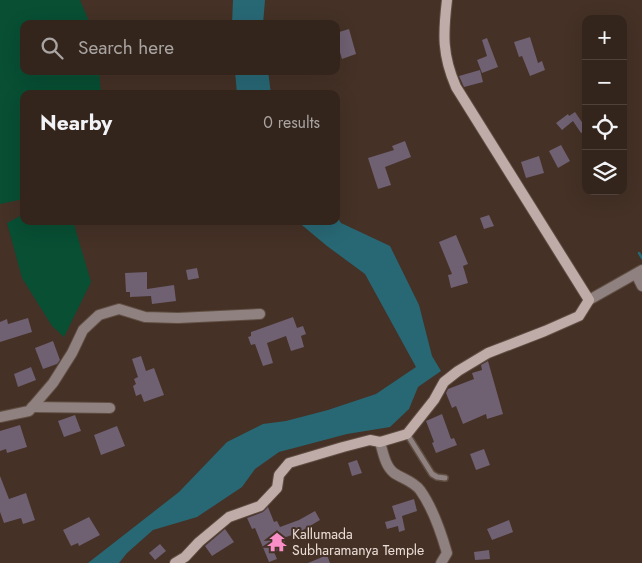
<!DOCTYPE html>
<html lang="en">
<head>
<meta charset="utf-8">
<style>
	:root { --surface:#34251c; --page:#3c2d25; --text:#f1f3f6; --muted:#a9a5a3; --line:#4e423b }
	body { margin:0; font-family:Jost,sans-serif; background:var(--page); color:var(--text) }
	.controls { position:absolute; right:15px; top:15px; display:grid; overflow:hidden; border-radius:10px; box-shadow:0 5px 20px #0002 }
	.controls button { width:45px; height:45px; display:grid; place-items:center; padding:0; border:0; border-bottom:1px solid var(--line); background:var(--surface); color:var(--text); font:25px sans-serif }
	.list { margin:0; padding:0; list-style:none }
	h2 { display:flex; justify-content:space-between; align-items:center; height:65px; margin:0; padding:0 20px; font-size:21px }
	h2 small { font-size:16px; font-weight:400; color:var(--muted) }
	.icon { flex:none; width:28px; height:28px; fill:none; stroke:currentColor; stroke-width:2; stroke-linecap:round; stroke-linejoin:round }
	.map { position:relative; flex:none; width:642px; height:563px; overflow:hidden }
	.search { position:absolute; background:var(--surface); box-shadow:0 5px 20px #0002; left:20px; top:20px; width:320px; height:55px; display:flex; align-items:center; gap:12px; box-sizing:border-box; padding:0 18px; border-radius:10px; color:var(--muted); font-size:19px }
	.panel { position:absolute; background:var(--surface); box-shadow:0 5px 20px #0002; left:20px; top:90px; width:320px; height:135px; border-radius:10px }
	.map>svg:first-child { display:block }
</style>
</head>
<body>
<div class="map">
<svg width="642" height="563" viewBox="0 0 642 563">
	<rect width="100%" height="100%" fill="#453126"/>
	<!-- green -->
	<g fill="#084f34">
		<path d="M0 0H80L90 24H24V71H99L101 94H24V199L0 204Z"/>
		<path d="M24 214V221H73L91 282 64 337 52 326 22 278 7 223Z"/>
	</g>
	<!-- water -->
	<g fill="#286875">
		<path d="M233 0H265L263 24H232Z"/>
		<path d="M235 71H268L271 94H237Z"/>
		<path d="M336 216 341 223 390 246 419 305 432 356 441 371 418 387 409 409 390 427 347 434 279 452 255 469 242 487 197 517 153 530 127 553 119 563H88L179 492 227 442 263 424 286 421 328 410 376 394 416 367 365 274 327 246 297 221H336Z"/>
	</g>
	<g fill="none" stroke-linecap="round" stroke-linejoin="round">
		<!-- stream -->
		<path stroke="#286875" stroke-width="2.5" d="M639 253 642 258"/>
	</g>
	<!-- building -->
	<g fill="#6f6072">
		<path d="M349 29 356 54 342 59 336 39V33Z"/>
		<path d="M530 37 538 63 542 61 545 70 530 76 522 56 519 57 514 42Z"/>
		<path d="M487 38 498 67 482 73 477 60 487 56 482 40Z"/>
		<path d="M480 70 483 82 464 87 459 76Z"/>
		<path d="M575 112 586 128V130L581 133 573 121 562 130 556 123 568 114 569 116Z"/>
		<path d="M405 141 411 157 385 167 391 185 378 189 368 158 394 150 392 146Z"/>
		<path d="M561 145 570 161 558 168 549 151Z"/>
		<path d="M539 156 544 173 526 178 521 162Z"/>
		<path d="M489 215 494 226 484 229 480 218Z"/>
		<path d="M456 235 468 264 463 266 468 283 451 288 448 275 452 274 439 242Z"/>
		<path d="M197 268 199 278 188 280 186 270Z"/>
		<path d="M147 272V289L174 285 176 301 152 304 151 296 130 297V292H126L125 273Z"/>
		<path d="M293 317 297 328 303 326 306 334 301 336 304 347 291 351 286 336 267 343 273 363 263 366 255 344 251 345 248 337 251 336V332Z"/>
		<path d="M28 318 32 332 0 342V322L7 319 8 324Z"/>
		<path d="M53 341 60 360 57 364 43 369 35 348Z"/>
		<path d="M141 356 146 371 154 368 164 395 144 402 141 394 136 396 133 386 136 384 134 379 138 377 132 359Z"/>
		<path d="M488 361 503 414 487 419 486 414 463 424 456 406 452 408 446 393 448 389 474 379 472 373 482 370 481 365Z"/>
		<path d="M31 367 36 380 18 387 14 374Z"/>
		<path d="M442 414 451 439 454 438 457 445 436 453 432 443 434 442 426 421Z"/>
		<path d="M75 415 81 431 64 437 58 421Z"/>
		<path d="M20 425 27 447 7 453 6 449 0 451V431Z"/>
		<path d="M117 426 125 446 101 455 94 435Z"/>
		<path d="M484 449 490 465 476 470 470 454Z"/>
		<path d="M357 460 362 473 352 476 348 463Z"/>
		<path d="M0 476 9 499 26 493 35 520 23 524 21 518 4 523 0 512Z"/>
		<path d="M414 499 417 511 402 516 405 530 399 532 398 526 387 529 385 522 396 519 392 506Z"/>
		<path d="M268 507 274 522 277 521 280 527 299 520 315 511 320 520 298 533 283 538 287 547 274 552 277 559 269 562 255 528 252 529 247 518 263 512Z"/>
		<path d="M89 517 100 535 79 546 78 543 71 546 63 530Z"/>
		<path d="M509 520 513 532 492 540 487 529Z"/>
		<path d="M225 529 234 542 212 556 205 546Z"/>
		<path d="M160 544 166 551 155 560 149 553Z"/>
		<path d="M489 550 490 559 475 560 474 552Z"/>
		<path d="M327 555 330 563H308Z"/>
	</g>
	<g fill="none" stroke-linecap="round" stroke-linejoin="round">
		<defs>
			<path id="lane" d="M407 434 432 474 437 477 445 478"/>
			<g id="street">
				<path d="M636 274 642 286"/>
				<path d="M589 300 642 270"/>
				<path d="M32 407 110 408"/>
				<path d="M0 417 29 411 53 383 72 353 83 330 99 315 119 309 145 317 178 318 260 314"/>
				<path d="M380 442C383 452 385 466 394 473 403 479 413 481 420 490 433 508 441 532 447 553L441 563"/>
			</g>
			<path id="secondary" d="M175 563 185 557 199 542 229 517 260 506 277 488 279 475 289 463 343 447 370 440 380 442 407 434 434 400 444 382 458 371 488 353 545 331 579 316 589 300 456 87C442 55 443 34 447 0"/>
		</defs>
		<!-- lane casing -->
		<use href="#lane" stroke="#604d42" stroke-width="8"/>
		<!-- street casing -->
		<use href="#street" stroke="#604d42" stroke-width="12"/>
		<!-- secondary casing -->
		<use href="#secondary" stroke="#604d42" stroke-width="12"/>
		<!-- lane -->
		<use href="#lane" stroke="#8e817f" stroke-width="5"/>
		<!-- street -->
		<use href="#street" stroke="#8e817f" stroke-width="10"/>
		<!-- secondary -->
		<use href="#secondary" stroke="#bfaca8" stroke-width="10"/>
	</g>
	<!-- icons -->
	<defs>
		<symbol id="temple-bare" viewBox="-9 -9 18 18"><path d="M0-6L5-2H3V0L6.5 2.5H4V6H1.5V3h-3V6H-4V2.5H-6.5L-3 0V-2H-5Z" fill="#fa8fc7" stroke="#453126" stroke-width="2.5" paint-order="stroke"/></symbol>
	</defs>
	<g fill-rule="evenodd">
		<use href="#temple-bare" x="263" y="528" width="28" height="28"/>
	</g>
	<g text-anchor="middle" dominant-baseline="central" stroke-width="4" stroke-linejoin="round" paint-order="stroke">
		<!-- poi labels -->
		<g font-size="14" fill="#ebded7" stroke="#453126" text-anchor="start">
			<text x="292" y="534">Kallumada<tspan x="292" dy="16">Subharamanya Temple</tspan></text>
		</g>
	</g>
</svg>
<div class="controls">
<button>+</button>
<button>−</button>
<button><svg class="icon" aria-label="locate" viewBox="0 0 24 24"><circle cx="12" cy="12" r="6"/><path d="M12 2v4M12 18v4M2 12h4M18 12h4"/></svg></button>
<button><svg class="icon" aria-label="layers" viewBox="0 0 24 24"><path d="M12 4l9 5-9 5-9-5zM3 14l9 5 9-5"/></svg></button>
</div>
<div class="search"><svg class="icon" aria-label="search" viewBox="0 0 24 24"><circle cx="10" cy="10" r="6"/><path d="M15 15l6 6"/></svg>Search here</div>
<section class="panel">
<h2>Nearby<small>0 results</small></h2>
<ul class="list">
</ul>
</section>
</div>
</body>
</html>
